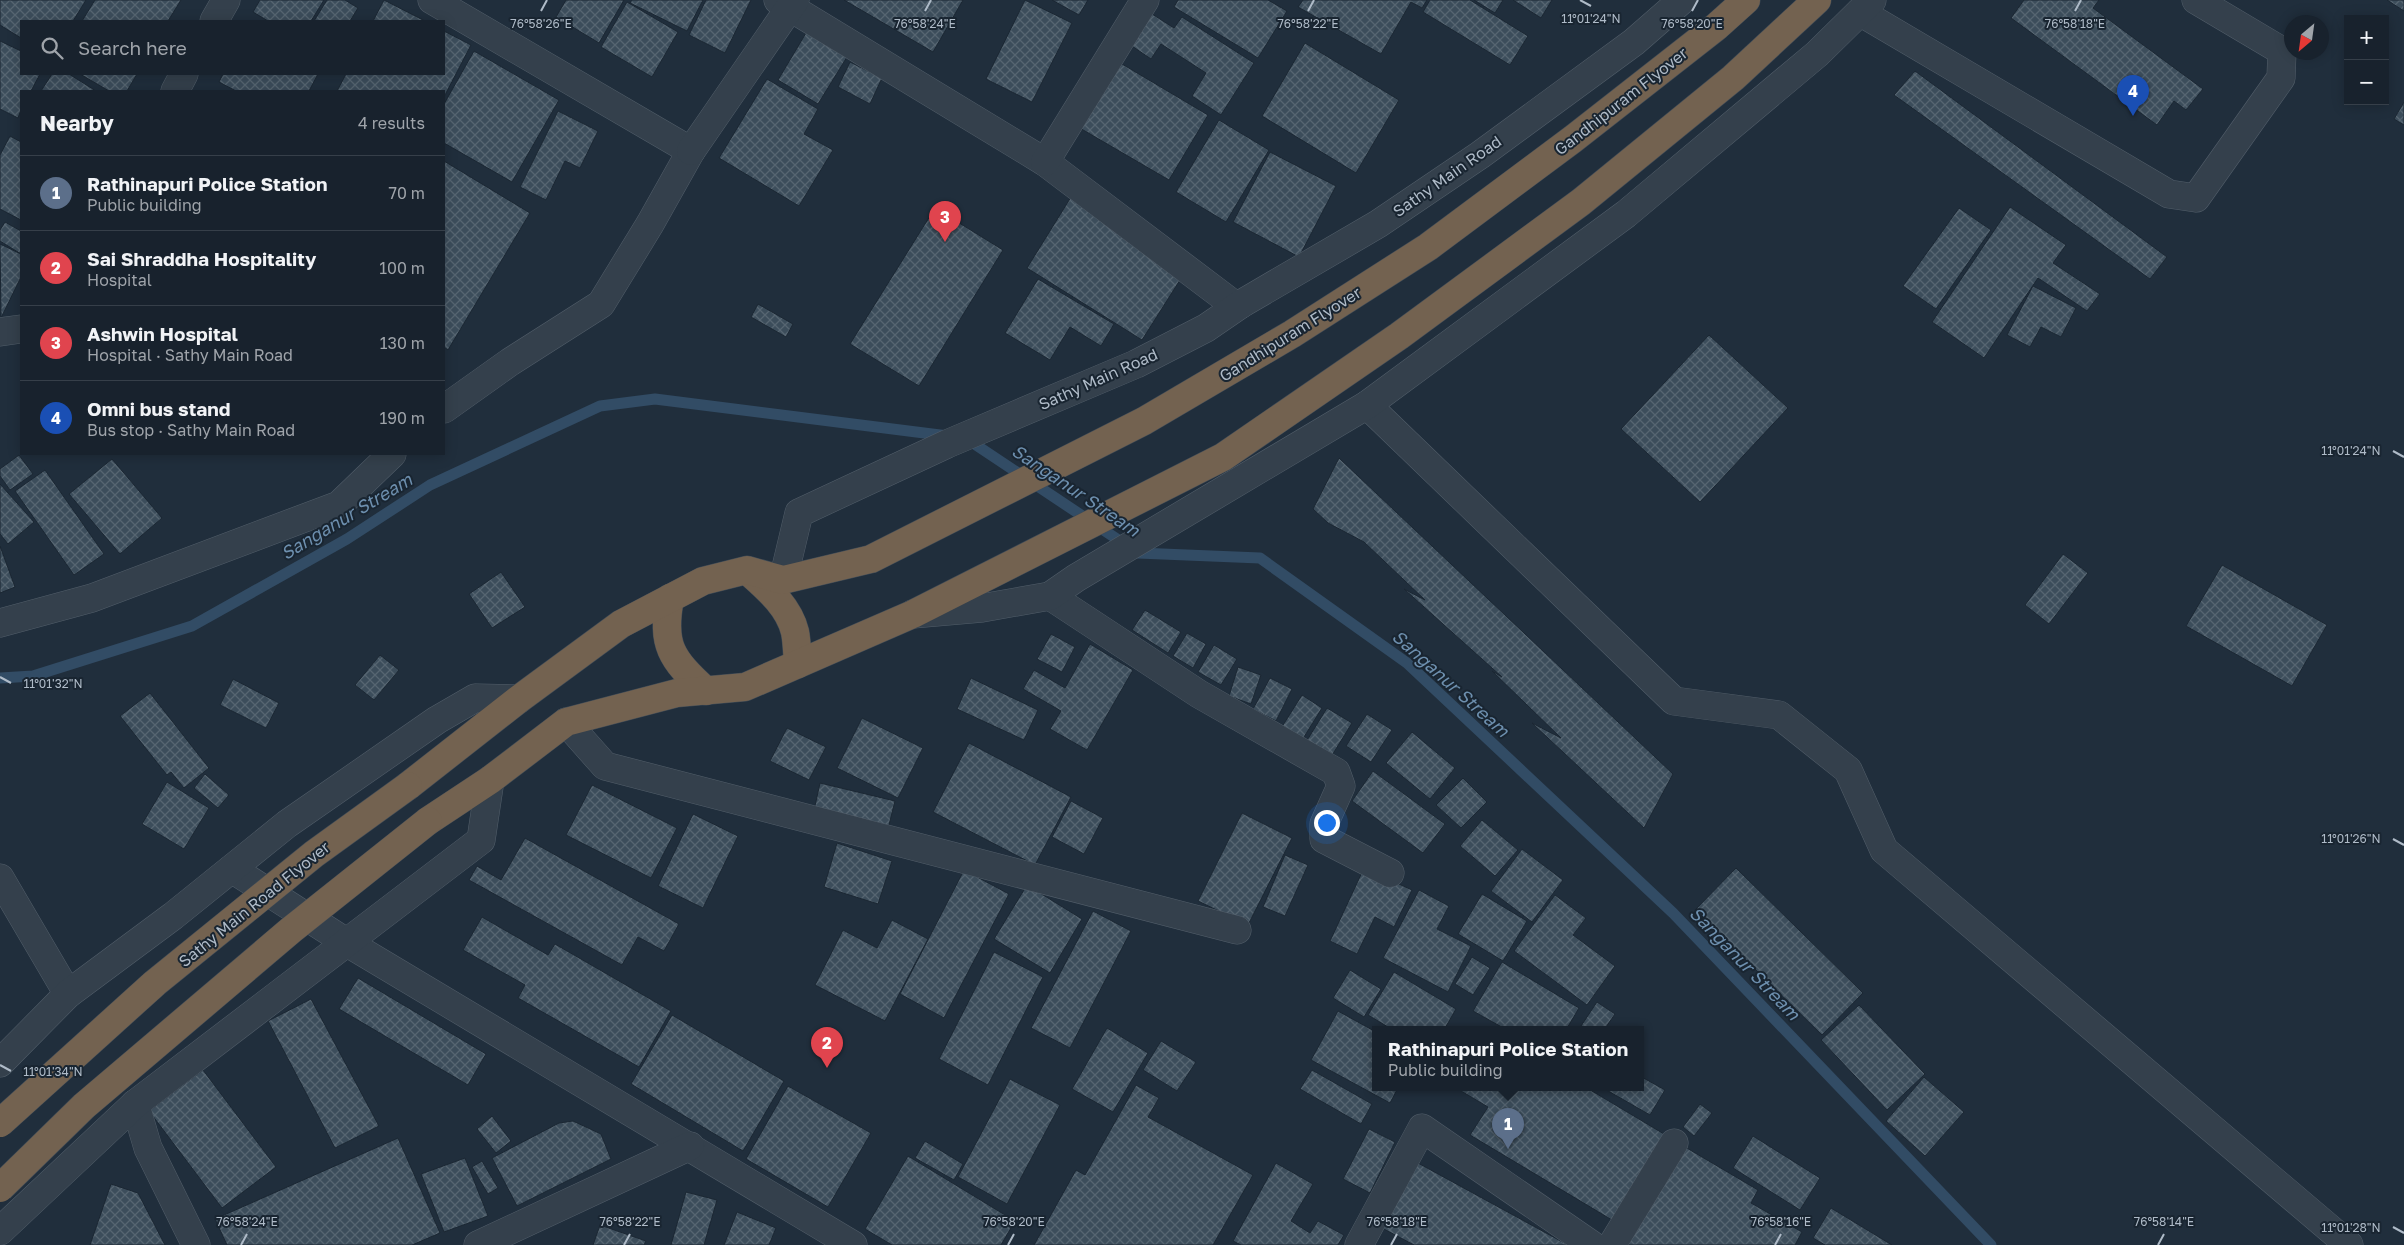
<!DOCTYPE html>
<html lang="en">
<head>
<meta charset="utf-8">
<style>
	:root { --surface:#18222d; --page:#212a35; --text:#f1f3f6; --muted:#9fa4aa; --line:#363f49; --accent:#0b8043 }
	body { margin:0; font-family:"Golos Text",sans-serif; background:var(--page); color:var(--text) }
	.controls { position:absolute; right:15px; top:15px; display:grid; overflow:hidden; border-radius:0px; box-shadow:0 2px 12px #0003 }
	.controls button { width:45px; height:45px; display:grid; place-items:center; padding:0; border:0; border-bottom:1px solid var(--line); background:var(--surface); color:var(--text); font:25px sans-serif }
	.compass { position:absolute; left:2284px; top:15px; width:45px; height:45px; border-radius:50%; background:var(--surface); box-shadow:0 2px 12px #0003; rotate:209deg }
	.you { position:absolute; left:1326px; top:822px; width:18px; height:18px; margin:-12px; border:4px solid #fff; border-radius:50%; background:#1a73e8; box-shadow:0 0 0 8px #1a73e833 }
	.badge { display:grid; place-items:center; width:32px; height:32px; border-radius:50%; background:var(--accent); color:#fff; font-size:16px; font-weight:700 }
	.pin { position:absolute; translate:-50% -41px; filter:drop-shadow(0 1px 2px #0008) }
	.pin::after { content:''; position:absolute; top:26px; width:18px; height:15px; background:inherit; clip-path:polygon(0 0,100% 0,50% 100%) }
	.popup { position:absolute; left:1372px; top:1026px; width:272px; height:65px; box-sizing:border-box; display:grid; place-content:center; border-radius:0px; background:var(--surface); filter:drop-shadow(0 1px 4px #0005); font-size:16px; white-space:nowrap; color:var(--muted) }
	.popup b { font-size:19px; color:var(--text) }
	.popup::after { content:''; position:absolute; left:50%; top:100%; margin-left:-10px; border:10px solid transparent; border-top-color:var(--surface) }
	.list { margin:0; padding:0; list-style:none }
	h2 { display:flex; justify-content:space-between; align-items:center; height:65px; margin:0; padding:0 20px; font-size:21px }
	h2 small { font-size:16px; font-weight:400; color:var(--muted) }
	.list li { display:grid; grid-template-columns:32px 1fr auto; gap:15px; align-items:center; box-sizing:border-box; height:75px; padding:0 20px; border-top:1px solid var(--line) }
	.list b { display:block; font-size:19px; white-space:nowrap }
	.list p { margin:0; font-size:16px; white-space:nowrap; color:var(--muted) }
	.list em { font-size:16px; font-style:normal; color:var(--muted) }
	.icon { flex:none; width:28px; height:28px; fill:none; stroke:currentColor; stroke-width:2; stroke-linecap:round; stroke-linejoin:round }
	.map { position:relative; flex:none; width:2404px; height:1245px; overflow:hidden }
	.search { position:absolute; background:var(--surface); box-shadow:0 2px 12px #0003; left:20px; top:20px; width:425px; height:55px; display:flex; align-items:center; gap:12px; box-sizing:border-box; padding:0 18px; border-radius:0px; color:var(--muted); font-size:19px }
	.panel { position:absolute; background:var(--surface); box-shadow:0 2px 12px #0003; left:20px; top:90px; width:425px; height:365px; border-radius:0px }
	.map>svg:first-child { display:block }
</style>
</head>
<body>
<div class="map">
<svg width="2404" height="1245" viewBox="0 0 2404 1245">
	<defs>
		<pattern id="building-cross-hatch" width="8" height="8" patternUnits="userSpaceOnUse" patternTransform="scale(1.25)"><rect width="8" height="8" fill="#3c4d5b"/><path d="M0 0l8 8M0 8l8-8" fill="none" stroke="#566571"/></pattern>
	</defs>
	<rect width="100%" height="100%" fill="#202e3c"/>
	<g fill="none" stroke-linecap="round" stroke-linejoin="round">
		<!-- stream -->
		<g stroke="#324c65" stroke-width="11">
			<path d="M967 439 1138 553 1260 558 1407 663 1673 913 1991 1245"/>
			<path d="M0 678 33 676 192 626 347 539 430 485 600 406 655 399 948 436"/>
		</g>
	</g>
	<!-- building -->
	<g fill="url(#building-cross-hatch)" stroke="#1b2733">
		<path d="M0 0H86L73 21H21V38L0 25Z"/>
		<path d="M95 0H181L168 21H82Z"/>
		<path d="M260 0H324L311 21H268L253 12Z"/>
		<path d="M327 0H345L358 8 350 21H314Z"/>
		<path d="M384 0 425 21H373Z"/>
		<path d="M566 0H624L599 43 556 17Z"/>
		<path d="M632 0H703L687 31 630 3Z"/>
		<path d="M706 0H751L725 53 689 35Z"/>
		<path d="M844 0H963L933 52Z"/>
		<path d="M1025 0 1072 23 1032 102 986 79Z"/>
		<path d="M1052 0H1088L1079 15Z"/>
		<path d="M1178 0H1268L1287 11 1258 58 1174 7Z"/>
		<path d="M1303 0H1427L1422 8 1411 2 1381 54 1298 7Z"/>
		<path d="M1430 0H1470L1528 36 1510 65 1423 12Z"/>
		<path d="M1474 0H1503L1495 13Z"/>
		<path d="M1513 0H1552L1541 18Z"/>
		<path d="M2024 0H2099L2093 8 2203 89 2186 110 2174 101 2157 125 2011 18Z"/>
		<path d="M2387 0H2404V11Z"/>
		<path d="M627 2 678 32 652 77 601 47Z"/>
		<path d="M1149 12 1174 28 1182 17 1254 63 1221 115 1192 96 1206 73 1161 44 1151 59 1129 44Z"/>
		<path d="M444 31 471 45 444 97V91H337L346 74H444Z"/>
		<path d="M806 33 847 57 818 104 778 80Z"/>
		<path d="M0 41 21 51V74H40L31 91H21V110L18 118 0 109Z"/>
		<path d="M1305 43 1399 100 1356 173 1262 116Z"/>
		<path d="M474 51 559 100 512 182 444 143V104Z"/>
		<path d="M1117 61 1208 115 1169 180 1078 127Z"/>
		<path d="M850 62 882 78 870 104 838 87Z"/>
		<path d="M1915 71 2167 257 2150 279 1894 95Z"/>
		<path d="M52 74H69L96 91H41Z"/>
		<path d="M80 74H137L127 91H109Z"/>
		<path d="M223 74H318L309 91H236L219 82Z"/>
		<path d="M767 79 818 109 804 134 833 150 799 206 719 158Z"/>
		<path d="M2404 102V125L2394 119Z"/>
		<path d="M558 111 598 131 580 168 565 161 546 200 520 187Z"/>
		<path d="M1219 120 1269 150 1226 222 1176 192Z"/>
		<path d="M10 136 21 142V220L0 209V155Z"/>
		<path d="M1270 152 1336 186 1299 257 1233 222Z"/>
		<path d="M444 161 530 213 448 350 444 347Z"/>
		<path d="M1071 197 1187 269 1142 340 1027 268Z"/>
		<path d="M2010 207 2066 245 2053 263 2100 294 2087 311 2038 278 1984 358 1932 322Z"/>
		<path d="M935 208 1003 250 919 386 850 344Z"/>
		<path d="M1959 208 1991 230 1936 309 1903 286Z"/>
		<path d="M5 222 21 231V254L0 241V230Z"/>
		<path d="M0 244 21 254V277L1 318Z"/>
		<path d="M1038 279 1114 324 1101 346 1070 327 1050 360 1005 333Z"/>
		<path d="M2033 286 2076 308 2061 337 2041 327 2030 347 2007 335Z"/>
		<path d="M758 304 793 324 786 337 751 317Z"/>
		<path d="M1709 335 1788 408 1700 502 1621 429Z"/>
		<path d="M19 455 33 474 10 490 0 476V469Z"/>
		<path d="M1339 458 1673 774 1644 828 1532 723 1561 738 1492 671 1502 677 1404 589 1425 600 1364 542 1328 523 1313 509Z"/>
		<path d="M112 459 162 518 120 554 69 494Z"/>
		<path d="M45 470 104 554 74 575 15 491Z"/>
		<path d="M0 484 34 522 8 544 0 534Z"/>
		<path d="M0 546 15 587 0 593Z"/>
		<path d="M2063 554 2088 573 2049 624 2025 605Z"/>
		<path d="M2222 565 2327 625 2292 686 2186 626Z"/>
		<path d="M501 572 525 607 492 628 469 594Z"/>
		<path d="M1145 610 1181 632 1168 653 1132 630Z"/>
		<path d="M1187 633 1206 644 1193 668 1173 656Z"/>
		<path d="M1051 634 1075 647 1062 672 1037 659Z"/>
		<path d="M1090 644 1133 670 1087 750 1050 729 1061 711 1023 689 1034 670 1065 688Z"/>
		<path d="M1214 645 1237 659 1221 685 1198 672Z"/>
		<path d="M380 655 399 670 374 700 355 685Z"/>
		<path d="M1238 667 1261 675 1251 704 1229 696Z"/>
		<path d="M971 678 1038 710 1024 740 957 709Z"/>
		<path d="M1270 678 1292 689 1276 721 1253 709Z"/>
		<path d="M233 679 279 703 266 728 220 705Z"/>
		<path d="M150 693 209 768 184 788 171 772 167 775 120 716Z"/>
		<path d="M1302 695 1322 708 1299 745 1278 733Z"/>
		<path d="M1327 708 1352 723 1331 757 1306 742Z"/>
		<path d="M1367 714 1392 730 1371 762 1346 746Z"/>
		<path d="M862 718 923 748 898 798 837 768Z"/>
		<path d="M787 728 826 747 809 780 770 761Z"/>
		<path d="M1412 732 1455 768 1430 799 1386 763Z"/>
		<path d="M969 743 1071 797 1035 865 933 812Z"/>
		<path d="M1373 771 1445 824 1423 853 1352 801Z"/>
		<path d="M205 774 229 795 218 808 194 788Z"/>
		<path d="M1463 778 1487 802 1461 828 1436 805Z"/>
		<path d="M167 782 209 808 184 849 142 824Z"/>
		<path d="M820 783 895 801 887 833 813 815Z"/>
		<path d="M592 785 677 828 651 878 566 835Z"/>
		<path d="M1071 801 1103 818 1084 854 1052 837Z"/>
		<path d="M1242 813 1292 838 1248 925 1198 901Z"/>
		<path d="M693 814 738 836 703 908 658 886Z"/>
		<path d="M1482 820 1518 850 1495 876 1460 846Z"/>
		<path d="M525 838 679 924 664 951 638 937 622 965 469 880 477 866 501 880Z"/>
		<path d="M837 843 892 861 878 904 824 887Z"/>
		<path d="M1522 849 1563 880 1532 922 1491 891Z"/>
		<path d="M1285 855 1308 865 1285 916 1263 907Z"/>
		<path d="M1364 868 1412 890 1394 927 1375 917 1357 954 1330 941Z"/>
		<path d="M1736 868 1863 993 1822 1035 1695 910Z"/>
		<path d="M964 870 1009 894 944 1018 900 994Z"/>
		<path d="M1027 885 1082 919 1050 973 994 939Z"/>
		<path d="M1419 890 1449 906 1437 929 1471 946 1448 992 1383 958Z"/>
		<path d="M1482 894 1527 921 1503 961 1458 934Z"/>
		<path d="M1555 895 1586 918 1573 935 1615 966 1587 1005 1514 951Z"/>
		<path d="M1093 911 1131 931 1070 1048 1031 1028Z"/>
		<path d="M482 917 548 955 555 944 671 1011 639 1067 518 998 525 985 463 950Z"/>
		<path d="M892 920 928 939 885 1021 815 985 843 930 877 948Z"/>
		<path d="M994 952 1043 977 988 1085 939 1059Z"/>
		<path d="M1472 957 1490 968 1473 995 1455 984Z"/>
		<path d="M1502 962 1579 1008 1566 1030H1507L1473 1011Z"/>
		<path d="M1350 970 1381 989 1364 1017 1333 998Z"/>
		<path d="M1394 972 1456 1009 1444 1030H1393L1368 1015Z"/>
		<path d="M358 978 486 1054 468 1085 339 1009Z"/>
		<path d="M311 999 379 1126 335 1148 268 1021Z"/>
		<path d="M1597 1002 1615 1014 1604 1030H1580L1579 1029Z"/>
		<path d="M1859 1005 1925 1074 1887 1110 1821 1040Z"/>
		<path d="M1338 1011 1376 1032V1088H1398L1390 1103 1311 1060Z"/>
		<path d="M672 1015 784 1081 743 1151 631 1084Z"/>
		<path d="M1107 1028 1148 1053 1113 1112 1072 1089Z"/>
		<path d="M1161 1041 1196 1062 1177 1091 1143 1070Z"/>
		<path d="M203 1070 276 1167 222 1208 149 1111Z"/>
		<path d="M1312 1070 1372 1104 1361 1124 1300 1089Z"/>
		<path d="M1640 1076 1665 1090 1650 1115 1603 1088H1640Z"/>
		<path d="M1924 1077 1964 1112 1925 1156 1886 1121Z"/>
		<path d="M1010 1079 1060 1105 1007 1204 958 1177Z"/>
		<path d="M1136 1085 1159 1098 1148 1117 1253 1175 1213 1245H1034L1076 1170 1085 1175Z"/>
		<path d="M788 1086 871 1133 828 1207 746 1159Z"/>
		<path d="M1456 1088H1587L1674 1140 1622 1226 1470 1135 1488 1107Z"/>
		<path d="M1700 1104 1712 1113 1694 1136 1683 1127Z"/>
		<path d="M492 1116 511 1141 496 1153 477 1129Z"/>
		<path d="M573 1121 601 1134 611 1159 517 1206 492 1158 559 1123Z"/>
		<path d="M1369 1129 1395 1142 1370 1193 1343 1179Z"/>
		<path d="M1753 1136 1820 1178 1800 1210 1733 1168Z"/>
		<path d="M398 1138 440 1233 412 1245H227L215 1219Z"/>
		<path d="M925 1141 963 1164 954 1180 915 1158Z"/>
		<path d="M1680 1144 1758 1190 1751 1203 1802 1232 1795 1245H1630L1623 1241Z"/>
		<path d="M908 1156 1015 1221 1001 1245H892L865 1229Z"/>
		<path d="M465 1158 488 1216 444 1232 421 1174Z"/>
		<path d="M482 1161 498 1188 488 1194 472 1167Z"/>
		<path d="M1276 1163 1313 1184 1291 1221 1310 1233 1318 1221 1344 1235 1338 1245H1241L1233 1241Z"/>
		<path d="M1418 1163 1568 1245H1414L1382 1228Z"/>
		<path d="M111 1184 138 1193 165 1245H90Z"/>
		<path d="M686 1192 717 1200 704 1245H671Z"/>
		<path d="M1831 1208 1892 1245H1825L1813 1238Z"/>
		<path d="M737 1212 776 1228 769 1245H724Z"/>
		<path d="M600 1225 646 1241 644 1245H593Z"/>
	</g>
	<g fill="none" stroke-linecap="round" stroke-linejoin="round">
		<defs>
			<g id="minor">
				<path d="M432 0 691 151 650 224 601 304 510 362 444 409"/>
				<path d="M778 0 1045 162 1233 304H1241"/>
				<path d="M1860 12 2169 194 2196 198 2281 78 2282 51 2196 0"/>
				<path d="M214 21 226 0"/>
				<path d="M175 91 184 74"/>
				<path d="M691 151 795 0"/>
				<path d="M1045 162 1145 0"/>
				<path d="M0 332 21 329"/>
				<path d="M1367 405 1674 701 1779 715 1848 770 1884 850 2349 1245"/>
				<path d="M783 580 799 513 947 444 1136 364 1206 328 1241 304 1378 224 1480 155 1634 42 1682 0"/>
				<path d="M1050 596 1199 694 1336 772 1341 786 1324 824V839L1390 873"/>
				<path d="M913 614 982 608 1050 596 1076 578 1367 405 1626 214 1817 54 1872 0"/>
				<path d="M0 623 92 598 339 505 392 454"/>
				<path d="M566 722 605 766 1237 930"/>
				<path d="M232 869 346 942 853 1245"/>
				<path d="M0 878 68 994"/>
				<path d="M0 1063 68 994 173 916 287 824 437 720 475 698 519 699"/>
				<path d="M135 1104 148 1148 196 1245"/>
				<path d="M0 1231 135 1104 481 840 490 780"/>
				<path d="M478 1245 690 1146"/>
				<path d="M1359 1245 1422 1128 1592 1245"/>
				<path d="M1612 1245 1674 1143"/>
			</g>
			<g id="highway">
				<path d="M750 573C768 589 789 607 795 632 797 642 797 653 798 664"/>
				<path d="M670 598C661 645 671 659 706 691"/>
				<path d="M408 786 519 699 621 624 703 581 747 570 783 580 871 559 1144 421 1292 334 1428 247 1573 139 1716 27 1746 0"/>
				<path d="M428 821 490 780 566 722 677 693 745 687 913 614 1223 457 1399 336 1581 202 1733 78 1817 0"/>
			</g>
		</defs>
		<!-- minor casing -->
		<use href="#minor" stroke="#525e6a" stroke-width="29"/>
		<!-- highway casing -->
		<use href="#highway" stroke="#3f4b57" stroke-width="29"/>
		<!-- minor -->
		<use href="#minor" stroke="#34404c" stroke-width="28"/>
		<!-- highway -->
		<use href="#highway" stroke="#736250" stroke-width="28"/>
		<defs>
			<g id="highway-bridge">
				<path d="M0 1123 155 983 314 854 408 786"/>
				<path d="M0 1188 84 1106 291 930 428 821"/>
			</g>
		</defs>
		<!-- highway-bridge casing -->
		<use href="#highway-bridge" stroke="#3f4b57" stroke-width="29" stroke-linecap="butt"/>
		<!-- highway-bridge -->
		<use href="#highway-bridge" stroke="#736250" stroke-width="28"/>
	</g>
	<!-- ticks -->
	<path fill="none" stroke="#afbbc8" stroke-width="2" d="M1580 0 1591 6M541 11 547 0M925 11 931 0M1308 11 1314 0M1692 11 1698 0M2075 11 2081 0M2393 451 2404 457M0 677 11 683M2393 839 2404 845M0 1065 11 1071M2393 1227 2404 1233M241 1245 247 1234M624 1245 630 1234M1008 1245 1014 1234M1391 1245 1397 1234M1775 1245 1781 1234M2158 1245 2164 1234"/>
	<g text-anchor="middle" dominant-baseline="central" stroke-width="4" stroke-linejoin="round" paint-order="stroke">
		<!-- street labels -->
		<g font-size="16" fill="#afbbc8" stroke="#192531">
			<text transform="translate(1621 101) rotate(-38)">Gandhipuram Flyover</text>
			<text transform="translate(1447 176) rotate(-35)">Sathy Main Road</text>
			<text transform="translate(1290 334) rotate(-32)">Gandhipuram Flyover</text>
			<text transform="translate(1098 379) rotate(-24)">Sathy Main Road</text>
			<text transform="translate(254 904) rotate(-39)">Sathy Main Road Flyover</text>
		</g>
		<!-- water labels -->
		<g font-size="18" font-style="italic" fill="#6d8fae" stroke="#192531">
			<text transform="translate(1076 490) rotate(34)">Sanganur Stream</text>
			<text transform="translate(346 516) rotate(-31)">Sanganur Stream</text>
			<text transform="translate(1451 683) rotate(42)">Sanganur Stream</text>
			<text transform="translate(1745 963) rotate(46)">Sanganur Stream</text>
		</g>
	</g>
	<g font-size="12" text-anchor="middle" fill="#afbbc8" stroke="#192531" stroke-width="4" stroke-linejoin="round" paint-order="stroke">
		<text x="1591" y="23">11°01'24"N</text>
		<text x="541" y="28">76°58'26"E</text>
		<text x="925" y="28">76°58'24"E</text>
		<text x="1308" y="28">76°58'22"E</text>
		<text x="1692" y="28">76°58'20"E</text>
		<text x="2075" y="28">76°58'18"E</text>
		<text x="2351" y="455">11°01'24"N</text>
		<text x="53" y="688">11°01'32"N</text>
		<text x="2351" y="843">11°01'26"N</text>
		<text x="53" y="1076">11°01'34"N</text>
		<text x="247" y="1226">76°58'24"E</text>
		<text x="630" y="1226">76°58'22"E</text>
		<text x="1014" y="1226">76°58'20"E</text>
		<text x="1397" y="1226">76°58'18"E</text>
		<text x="1781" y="1226">76°58'16"E</text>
		<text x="2164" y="1226">76°58'14"E</text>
		<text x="2351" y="1232">11°01'28"N</text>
	</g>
</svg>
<div class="controls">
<button>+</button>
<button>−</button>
</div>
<svg class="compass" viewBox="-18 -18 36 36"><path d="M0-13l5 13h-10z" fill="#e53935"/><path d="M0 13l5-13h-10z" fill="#9fa4aa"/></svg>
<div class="you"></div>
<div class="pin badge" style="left:1508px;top:1149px;background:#5c6f8a">1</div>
<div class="popup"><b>Rathinapuri Police Station</b>Public building</div>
<div class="pin badge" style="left:827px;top:1068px;background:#e0444e">2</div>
<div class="pin badge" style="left:945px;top:242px;background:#e0444e">3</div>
<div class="pin badge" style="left:2133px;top:116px;background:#1a4fb4">4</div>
<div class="search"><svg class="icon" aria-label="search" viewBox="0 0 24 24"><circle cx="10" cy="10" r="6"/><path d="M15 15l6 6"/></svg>Search here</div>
<section class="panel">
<h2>Nearby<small>4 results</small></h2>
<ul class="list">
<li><span class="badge" style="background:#5c6f8a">1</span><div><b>Rathinapuri Police Station</b><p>Public building</p></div><em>70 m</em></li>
<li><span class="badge" style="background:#e0444e">2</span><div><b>Sai Shraddha Hospitality</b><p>Hospital</p></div><em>100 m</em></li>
<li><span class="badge" style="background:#e0444e">3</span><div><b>Ashwin Hospital</b><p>Hospital · Sathy Main Road</p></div><em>130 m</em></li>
<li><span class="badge" style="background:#1a4fb4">4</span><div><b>Omni bus stand</b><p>Bus stop · Sathy Main Road</p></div><em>190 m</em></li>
</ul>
</section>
</div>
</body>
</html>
